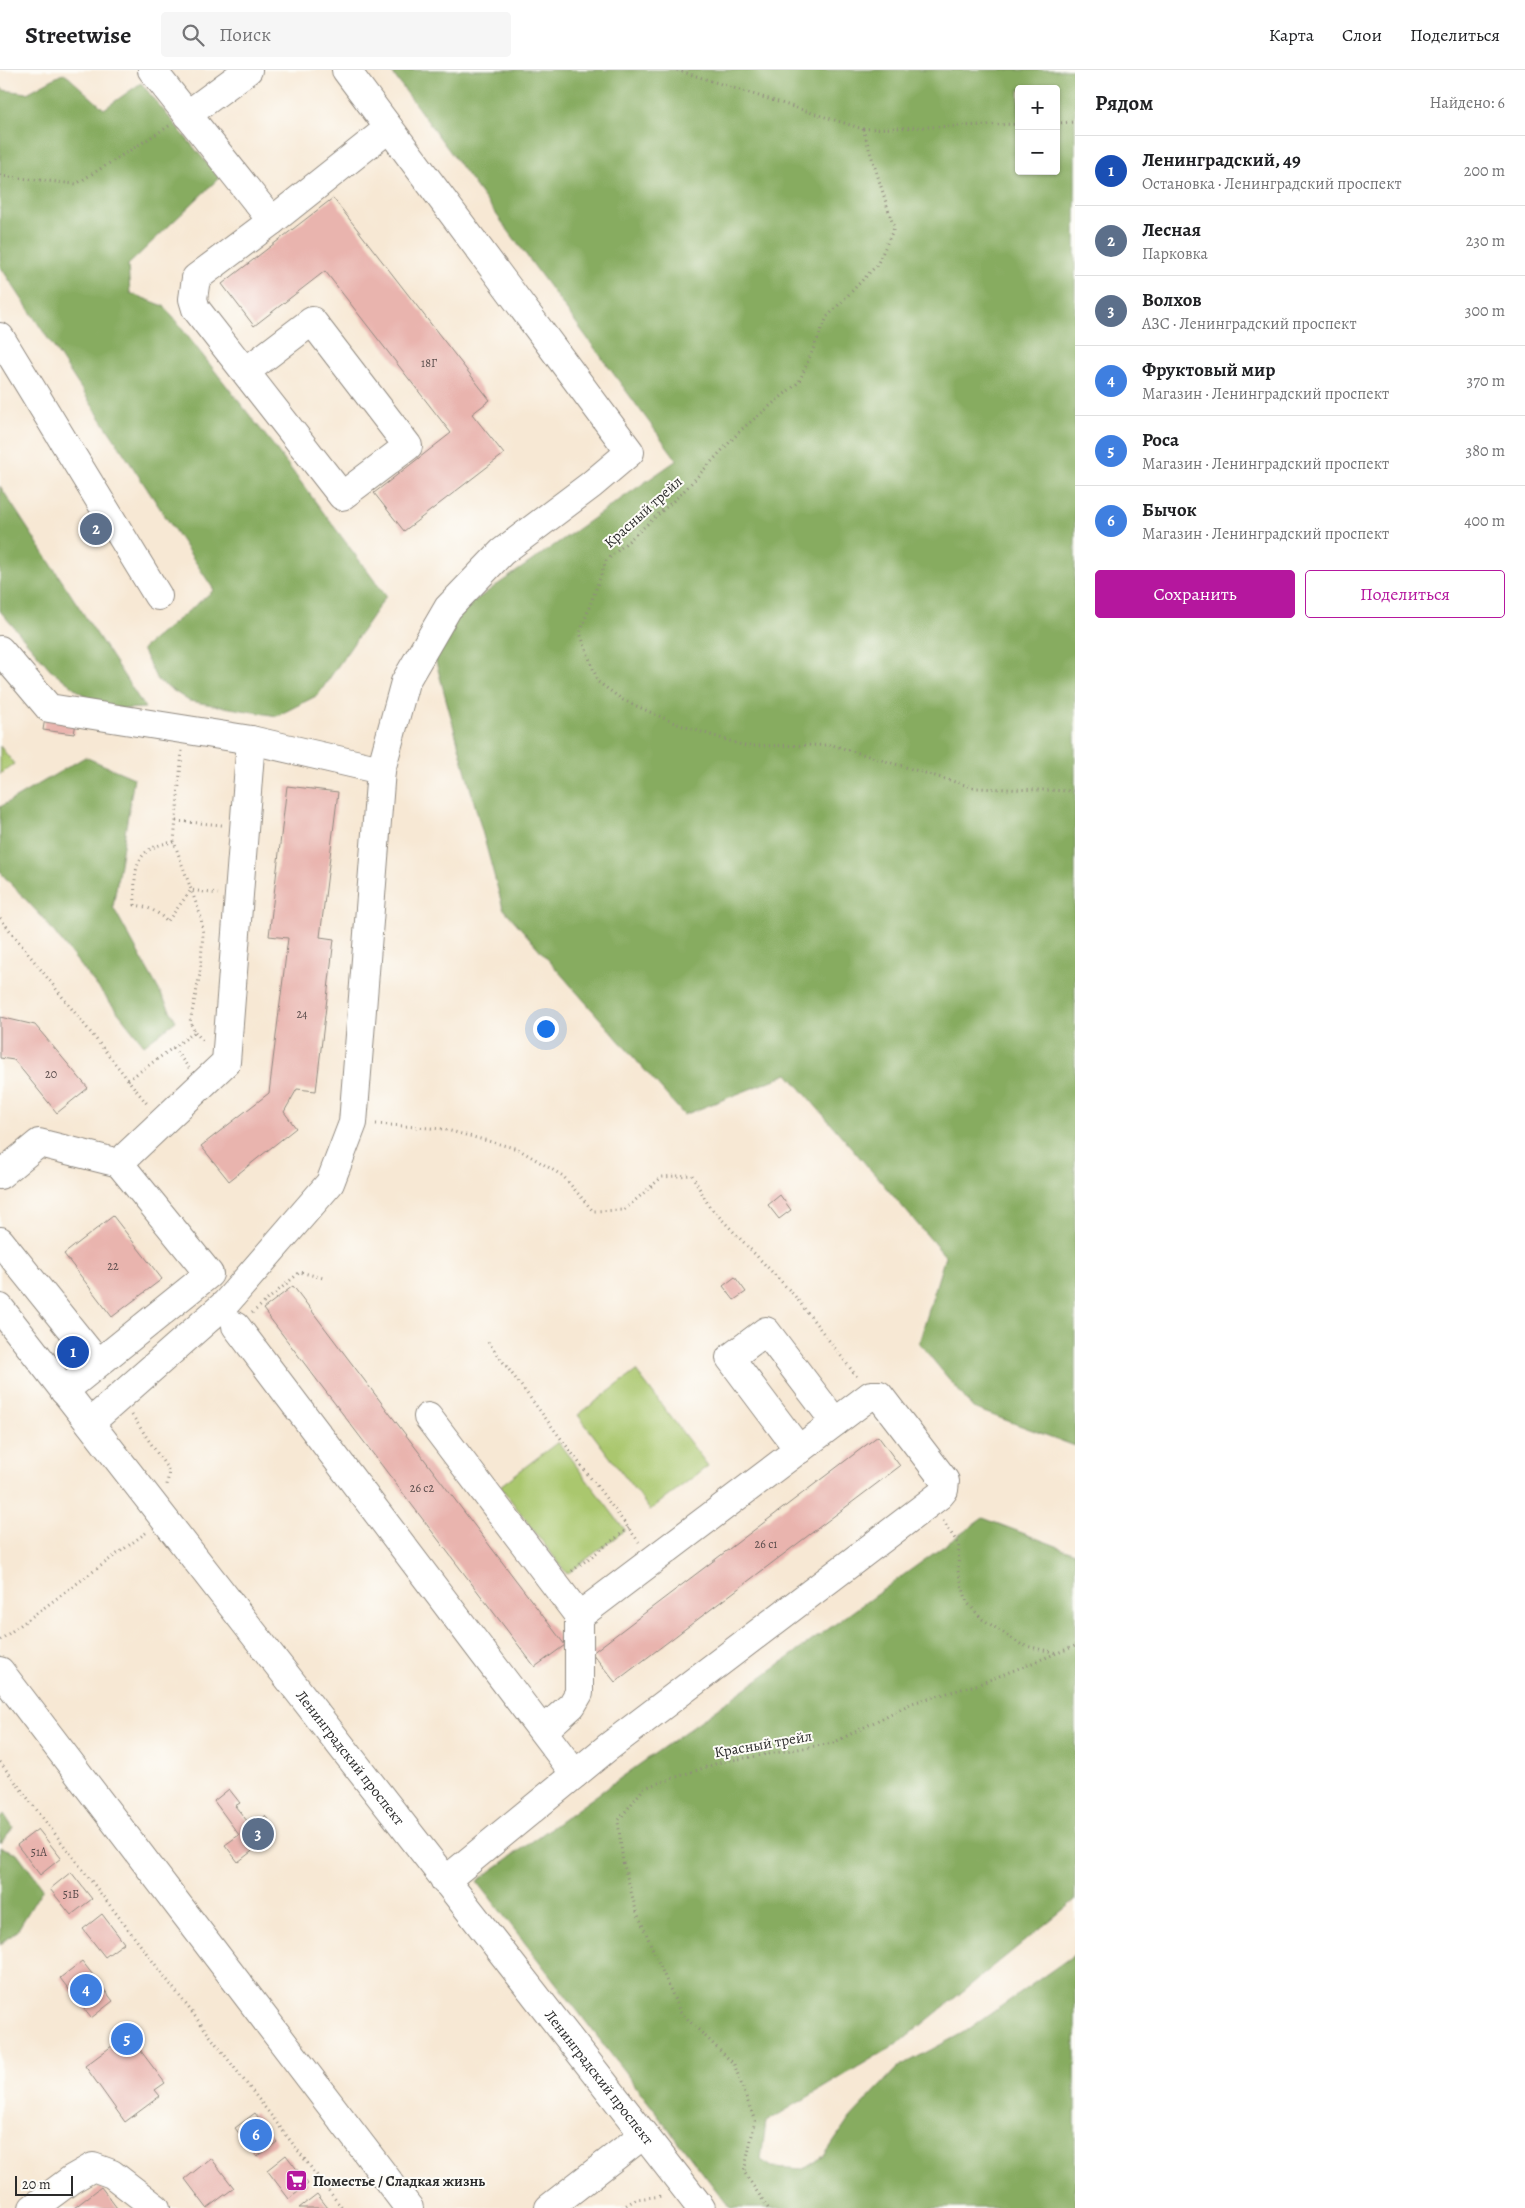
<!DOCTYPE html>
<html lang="ru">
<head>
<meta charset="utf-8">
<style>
	:root { --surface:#fff; --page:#f6f6f6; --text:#202124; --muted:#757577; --line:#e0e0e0; --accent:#b5179e }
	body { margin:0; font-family:Alegreya,serif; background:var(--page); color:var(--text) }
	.controls { position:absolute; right:15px; top:15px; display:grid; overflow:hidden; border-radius:5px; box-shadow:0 1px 4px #0004 }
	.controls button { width:45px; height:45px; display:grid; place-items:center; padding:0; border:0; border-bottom:1px solid var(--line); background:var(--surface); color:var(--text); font:25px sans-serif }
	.scale { position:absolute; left:15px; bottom:12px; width:58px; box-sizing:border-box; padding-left:5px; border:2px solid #2b2b2b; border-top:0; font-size:14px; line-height:18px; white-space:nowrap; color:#2b2b2b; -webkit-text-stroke:4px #fdfcf7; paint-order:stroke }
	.you { position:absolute; left:545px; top:958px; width:18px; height:18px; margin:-12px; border:4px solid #fff; border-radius:50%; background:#1a73e8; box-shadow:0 0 0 8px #1a73e833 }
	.badge { display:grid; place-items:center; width:32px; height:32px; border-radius:50%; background:var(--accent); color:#fff; font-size:16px; font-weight:700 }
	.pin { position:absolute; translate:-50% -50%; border:2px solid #fff; box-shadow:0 1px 5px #0006 }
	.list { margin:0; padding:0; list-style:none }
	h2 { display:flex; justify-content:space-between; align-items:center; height:65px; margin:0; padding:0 20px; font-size:21px }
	h2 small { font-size:16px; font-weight:400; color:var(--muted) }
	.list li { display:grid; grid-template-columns:32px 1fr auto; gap:15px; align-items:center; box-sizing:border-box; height:70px; padding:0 20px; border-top:1px solid var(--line) }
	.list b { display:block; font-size:19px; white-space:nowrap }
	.list p { margin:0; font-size:16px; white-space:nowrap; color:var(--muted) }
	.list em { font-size:16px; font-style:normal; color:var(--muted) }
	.actions { display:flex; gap:10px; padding:15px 20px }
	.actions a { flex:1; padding:11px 0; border:1px solid var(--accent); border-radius:5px; text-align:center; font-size:18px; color:var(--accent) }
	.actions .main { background:var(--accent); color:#fff }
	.icon { flex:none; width:28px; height:28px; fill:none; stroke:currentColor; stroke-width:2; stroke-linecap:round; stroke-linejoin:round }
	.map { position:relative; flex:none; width:1075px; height:2138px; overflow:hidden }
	header { display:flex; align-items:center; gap:30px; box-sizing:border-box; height:70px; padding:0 25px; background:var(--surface); border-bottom:1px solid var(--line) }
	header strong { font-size:24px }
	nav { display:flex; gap:28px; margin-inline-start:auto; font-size:18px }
	.search { width:350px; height:45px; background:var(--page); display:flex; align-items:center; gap:12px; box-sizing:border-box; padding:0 18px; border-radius:5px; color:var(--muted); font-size:19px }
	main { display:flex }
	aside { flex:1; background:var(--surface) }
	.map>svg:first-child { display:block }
</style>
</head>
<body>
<header>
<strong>Streetwise</strong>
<div class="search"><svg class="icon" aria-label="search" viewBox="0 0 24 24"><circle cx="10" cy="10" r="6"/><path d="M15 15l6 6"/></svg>Поиск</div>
<nav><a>Карта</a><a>Слои</a><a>Поделиться</a></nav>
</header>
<main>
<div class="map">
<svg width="1075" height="2138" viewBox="0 0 1075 2138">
	<rect width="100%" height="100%" fill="#fdfcf7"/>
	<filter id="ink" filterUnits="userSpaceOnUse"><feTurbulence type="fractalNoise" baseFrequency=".02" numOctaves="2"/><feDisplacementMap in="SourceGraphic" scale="10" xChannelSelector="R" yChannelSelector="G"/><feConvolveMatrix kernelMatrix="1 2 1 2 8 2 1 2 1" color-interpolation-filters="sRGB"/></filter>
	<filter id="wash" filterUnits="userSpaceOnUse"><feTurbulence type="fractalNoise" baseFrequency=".0096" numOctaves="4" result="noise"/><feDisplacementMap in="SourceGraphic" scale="20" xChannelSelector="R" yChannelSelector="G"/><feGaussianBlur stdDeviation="1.12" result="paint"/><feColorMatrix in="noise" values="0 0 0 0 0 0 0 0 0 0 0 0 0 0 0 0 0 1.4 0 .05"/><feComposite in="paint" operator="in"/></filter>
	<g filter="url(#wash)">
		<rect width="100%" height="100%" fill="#f7e8d4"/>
		<!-- green -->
		<g fill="#aac76e" stroke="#6a794c">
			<path d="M0 676 14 694 0 704Z"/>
			<path d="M636 1301 708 1396 650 1440 578 1345Z"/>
			<path d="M558 1372 625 1460 567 1504 500 1416Z"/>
		</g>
		<!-- forest -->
		<g fill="#87ac61" stroke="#596c46" fill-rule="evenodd">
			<path d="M390 0H1075V1376L973 1338 919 1273 945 1186 788 1004 684 1045 503 838 428 563 677 390ZM1019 19H1056V101H1019Z"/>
			<path d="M64 3 104 39 141 13 219 108 128 195 130 223 164 236 273 375 386 526 318 625 277 646 189 631 157 610 142 579 214 520 0 196V16L3 20 27 23Z"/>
			<path d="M0 416 145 638 103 640 51 600 0 541Z"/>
			<path d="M85 687 134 708 113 837 176 951 144 975 42 847 0 802V737Z"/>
			<path d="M983 1448 1075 1483V1830L903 1970 766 2052 761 2090 772 2097 804 2099 824 2086 850 2048 897 1998 966 1961 1075 1884V2138H730L477 1811Z"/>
			<path d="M4 1744 13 1758 0 1773V1747Z"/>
			<path d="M0 1777 17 1783 43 1818 17 1861 0 1875Z"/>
		</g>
		<g id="blocks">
			<!-- building -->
			<g fill="#e9b4ae">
				<path d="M333 128 490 330 472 344 504 384 404 461 374 423 451 363 325 201 254 256 222 214Z"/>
				<path d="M46 642 77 647 74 664 43 660Z"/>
				<path d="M287 716 338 722 320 867 334 869 316 1021 297 1019 284 1042 296 1058 229 1111 201 1076 269 1023 288 868 269 866Z"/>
				<path d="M0 947 35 955 88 1018 57 1043 14 990 0 988Z"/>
				<path d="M780 1125 791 1140 779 1149 768 1135Z"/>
				<path d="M113 1146 162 1209 112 1247 64 1184Z"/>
				<path d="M735 1207 746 1222 734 1230 723 1216Z"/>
				<path d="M293 1216 565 1575 535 1597 263 1239Z"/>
				<path d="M878 1366 900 1396 615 1612 592 1583Z"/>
				<path d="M229 1719 240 1733 235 1736 252 1757 265 1746 277 1762 238 1792 225 1775 239 1765 214 1731Z"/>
				<path d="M38 1759 61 1788 40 1805 17 1775Z"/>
				<path d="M71 1802 92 1829 71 1845 50 1819Z"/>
				<path d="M102 1844 124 1873 105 1887 83 1859Z"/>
				<path d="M82 1891 113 1931 91 1948 60 1908Z"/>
				<path d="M128 1964 165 2013 155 2020 160 2026 125 2052 85 1996Z"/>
				<path d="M255 2043 277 2072 257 2087 235 2058Z"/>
				<path d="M286 2085 308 2114 289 2129 267 2100Z"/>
				<path d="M211 2088 234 2118 207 2138 185 2109Z"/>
				<path d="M101 2117 117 2138H74Z"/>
				<path d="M317 2124 328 2138H299Z"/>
			</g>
		</g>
	</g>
	<g filter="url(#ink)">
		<use href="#blocks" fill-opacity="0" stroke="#918a80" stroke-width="1"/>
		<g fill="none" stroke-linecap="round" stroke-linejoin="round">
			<defs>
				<g id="minor">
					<path d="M152 0 272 151 196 208 193 229 196 239 342 426 408 376 312 251 245 302"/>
					<path d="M346 0 630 382 591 415 502 482 448 538 405 612 381 700"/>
					<path d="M187 45 248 0"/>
					<path d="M272 151 389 58"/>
					<path d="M0 267 158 526"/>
					<path d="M0 580 49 638 251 670 226 992 119 1093 39 1073 0 1105"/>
					<path d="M0 1171 98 1293"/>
					<path d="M236 1256 575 1704"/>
					<path d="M64 1321 209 1204 119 1093"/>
					<path d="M428 1347 579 1546V1623L572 1635 543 1661"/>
					<path d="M90 1353 226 1233 330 1113 353 1053 381 700 251 670"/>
					<path d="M799 1380 730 1288 766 1261 835 1352"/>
					<path d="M445 1811 607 1678 940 1425 944 1420 945 1411 879 1325H871L579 1546"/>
					<path d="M33 2138 72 2109 93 2097 112 2104 156 2138"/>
					<path d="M549 2138 643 2065"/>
				</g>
				<g id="major">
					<path id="s1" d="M0 1238 701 2138"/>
					<path d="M0 1601 409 2138"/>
				</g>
			</defs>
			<!-- minor casing -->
			<use href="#minor" stroke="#918a80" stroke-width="30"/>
			<!-- major casing -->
			<use href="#major" stroke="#918a80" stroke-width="30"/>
			<!-- path -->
			<g stroke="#918a80" stroke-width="3" stroke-dasharray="1 4" stroke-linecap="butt">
				<path d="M677 0 863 59 1019 54"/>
				<path d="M1056 53 1075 52"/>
				<path d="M863 59 894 158 877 195 827 247 799 312 742 359 682 423 606 491 580 563 598 612 623 630 677 654 745 676 832 675 975 718 1075 721"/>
				<path d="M0 106 76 114 169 56"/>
				<path d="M176 751 222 755"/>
				<path d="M174 772C133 777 134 800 135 835 148 837 158 841 167 852L191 820 218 824"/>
				<path d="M0 848 148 1035"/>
				<path d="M195 962 204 972"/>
				<path d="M173 978 189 998"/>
				<path d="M128 1010 195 962 190 952 200 904 203 863 201 847 174 772 182 680"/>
				<path d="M376 1054 443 1059 518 1079 563 1106 593 1141 624 1140 662 1107 692 1105 709 1136 794 1225 857 1307"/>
				<path d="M252 1243 300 1202 323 1208"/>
				<path d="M488 1272 639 1472"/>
				<path d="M132 1345 169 1401 167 1415"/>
				<path d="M943 1451 959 1475 958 1501 967 1532 982 1549 1022 1575 1057 1583"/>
				<path d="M572 1501 629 1458"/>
				<path d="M0 1570 147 1462"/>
				<path d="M0 1692 342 2138"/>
				<path d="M622 2138 636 2129 663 2126"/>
				<path d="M768 2138 744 2102 755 2051 734 1994 680 1942 636 1840 623 1792 618 1751 644 1718 721 1692 833 1673 912 1633 979 1614 1075 1576"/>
			</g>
			<!-- minor -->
			<use href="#minor" stroke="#fff" stroke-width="28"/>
			<!-- major -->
			<use href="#major" stroke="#fff" stroke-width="28"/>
		</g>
	</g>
	<!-- icons -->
	<defs>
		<symbol id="supermarket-square" viewBox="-11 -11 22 22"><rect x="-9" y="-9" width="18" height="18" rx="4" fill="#b5179e" stroke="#fdfcf7"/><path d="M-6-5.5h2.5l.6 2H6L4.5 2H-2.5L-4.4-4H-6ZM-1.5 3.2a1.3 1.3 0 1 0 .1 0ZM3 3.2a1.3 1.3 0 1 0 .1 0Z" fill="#fff"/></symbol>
	</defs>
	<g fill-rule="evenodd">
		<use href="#supermarket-square" x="284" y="2098" width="25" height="25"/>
	</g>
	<g text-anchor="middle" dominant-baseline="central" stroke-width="4" stroke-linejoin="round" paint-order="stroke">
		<!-- number labels -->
		<g font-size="12" fill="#5a4d4c">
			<text x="429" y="293">18Г</text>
			<text x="302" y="944">24</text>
			<text x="51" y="1004">20</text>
			<text x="113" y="1196">22</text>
			<text x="422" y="1418">26 с2</text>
			<text x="766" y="1474">26 с1</text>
			<text x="39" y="1782">51А</text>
			<text x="71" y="1824">51Б</text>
		</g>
		<!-- street labels -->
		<g font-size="15" fill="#2b2b2b" stroke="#fdfcf7">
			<text transform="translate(643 442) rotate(-42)">Красный трейл</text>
			<text transform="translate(763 1674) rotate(-10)">Красный трейл</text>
			<text stroke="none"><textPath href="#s1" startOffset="570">Ленинградский проспект</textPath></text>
			<text stroke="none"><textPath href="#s1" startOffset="975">Ленинградский проспект</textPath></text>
		</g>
		<!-- poi labels -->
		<g font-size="15" font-weight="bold" fill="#2b2b2b" stroke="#fdfcf7" text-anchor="start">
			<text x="313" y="2111">Поместье / Сладкая жизнь</text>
		</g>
	</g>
</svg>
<div class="controls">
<button>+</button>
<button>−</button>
</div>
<div class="scale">20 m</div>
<div class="you"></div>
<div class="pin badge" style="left:73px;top:1282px;background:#1a4fb4">1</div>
<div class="pin badge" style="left:96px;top:459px;background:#5c6f8a">2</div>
<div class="pin badge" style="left:258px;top:1764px;background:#5c6f8a">3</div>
<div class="pin badge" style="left:86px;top:1920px;background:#3f7fe0">4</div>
<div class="pin badge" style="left:127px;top:1969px;background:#3f7fe0">5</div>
<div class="pin badge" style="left:256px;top:2065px;background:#3f7fe0">6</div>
</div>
<aside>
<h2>Рядом<small>Найдено: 6</small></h2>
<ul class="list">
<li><span class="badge" style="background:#1a4fb4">1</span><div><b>Ленинградский, 49</b><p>Остановка · Ленинградский проспект</p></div><em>200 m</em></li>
<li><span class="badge" style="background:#5c6f8a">2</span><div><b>Лесная</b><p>Парковка</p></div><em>230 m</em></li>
<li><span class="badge" style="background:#5c6f8a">3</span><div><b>Волхов</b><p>АЗС · Ленинградский проспект</p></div><em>300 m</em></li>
<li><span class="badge" style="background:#3f7fe0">4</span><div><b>Фруктовый мир</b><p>Магазин · Ленинградский проспект</p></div><em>370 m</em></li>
<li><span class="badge" style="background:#3f7fe0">5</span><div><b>Роса</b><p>Магазин · Ленинградский проспект</p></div><em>380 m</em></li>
<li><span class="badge" style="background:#3f7fe0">6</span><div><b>Бычок</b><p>Магазин · Ленинградский проспект</p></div><em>400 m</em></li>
</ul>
<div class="actions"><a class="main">Сохранить</a><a>Поделиться</a></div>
</aside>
</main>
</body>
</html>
